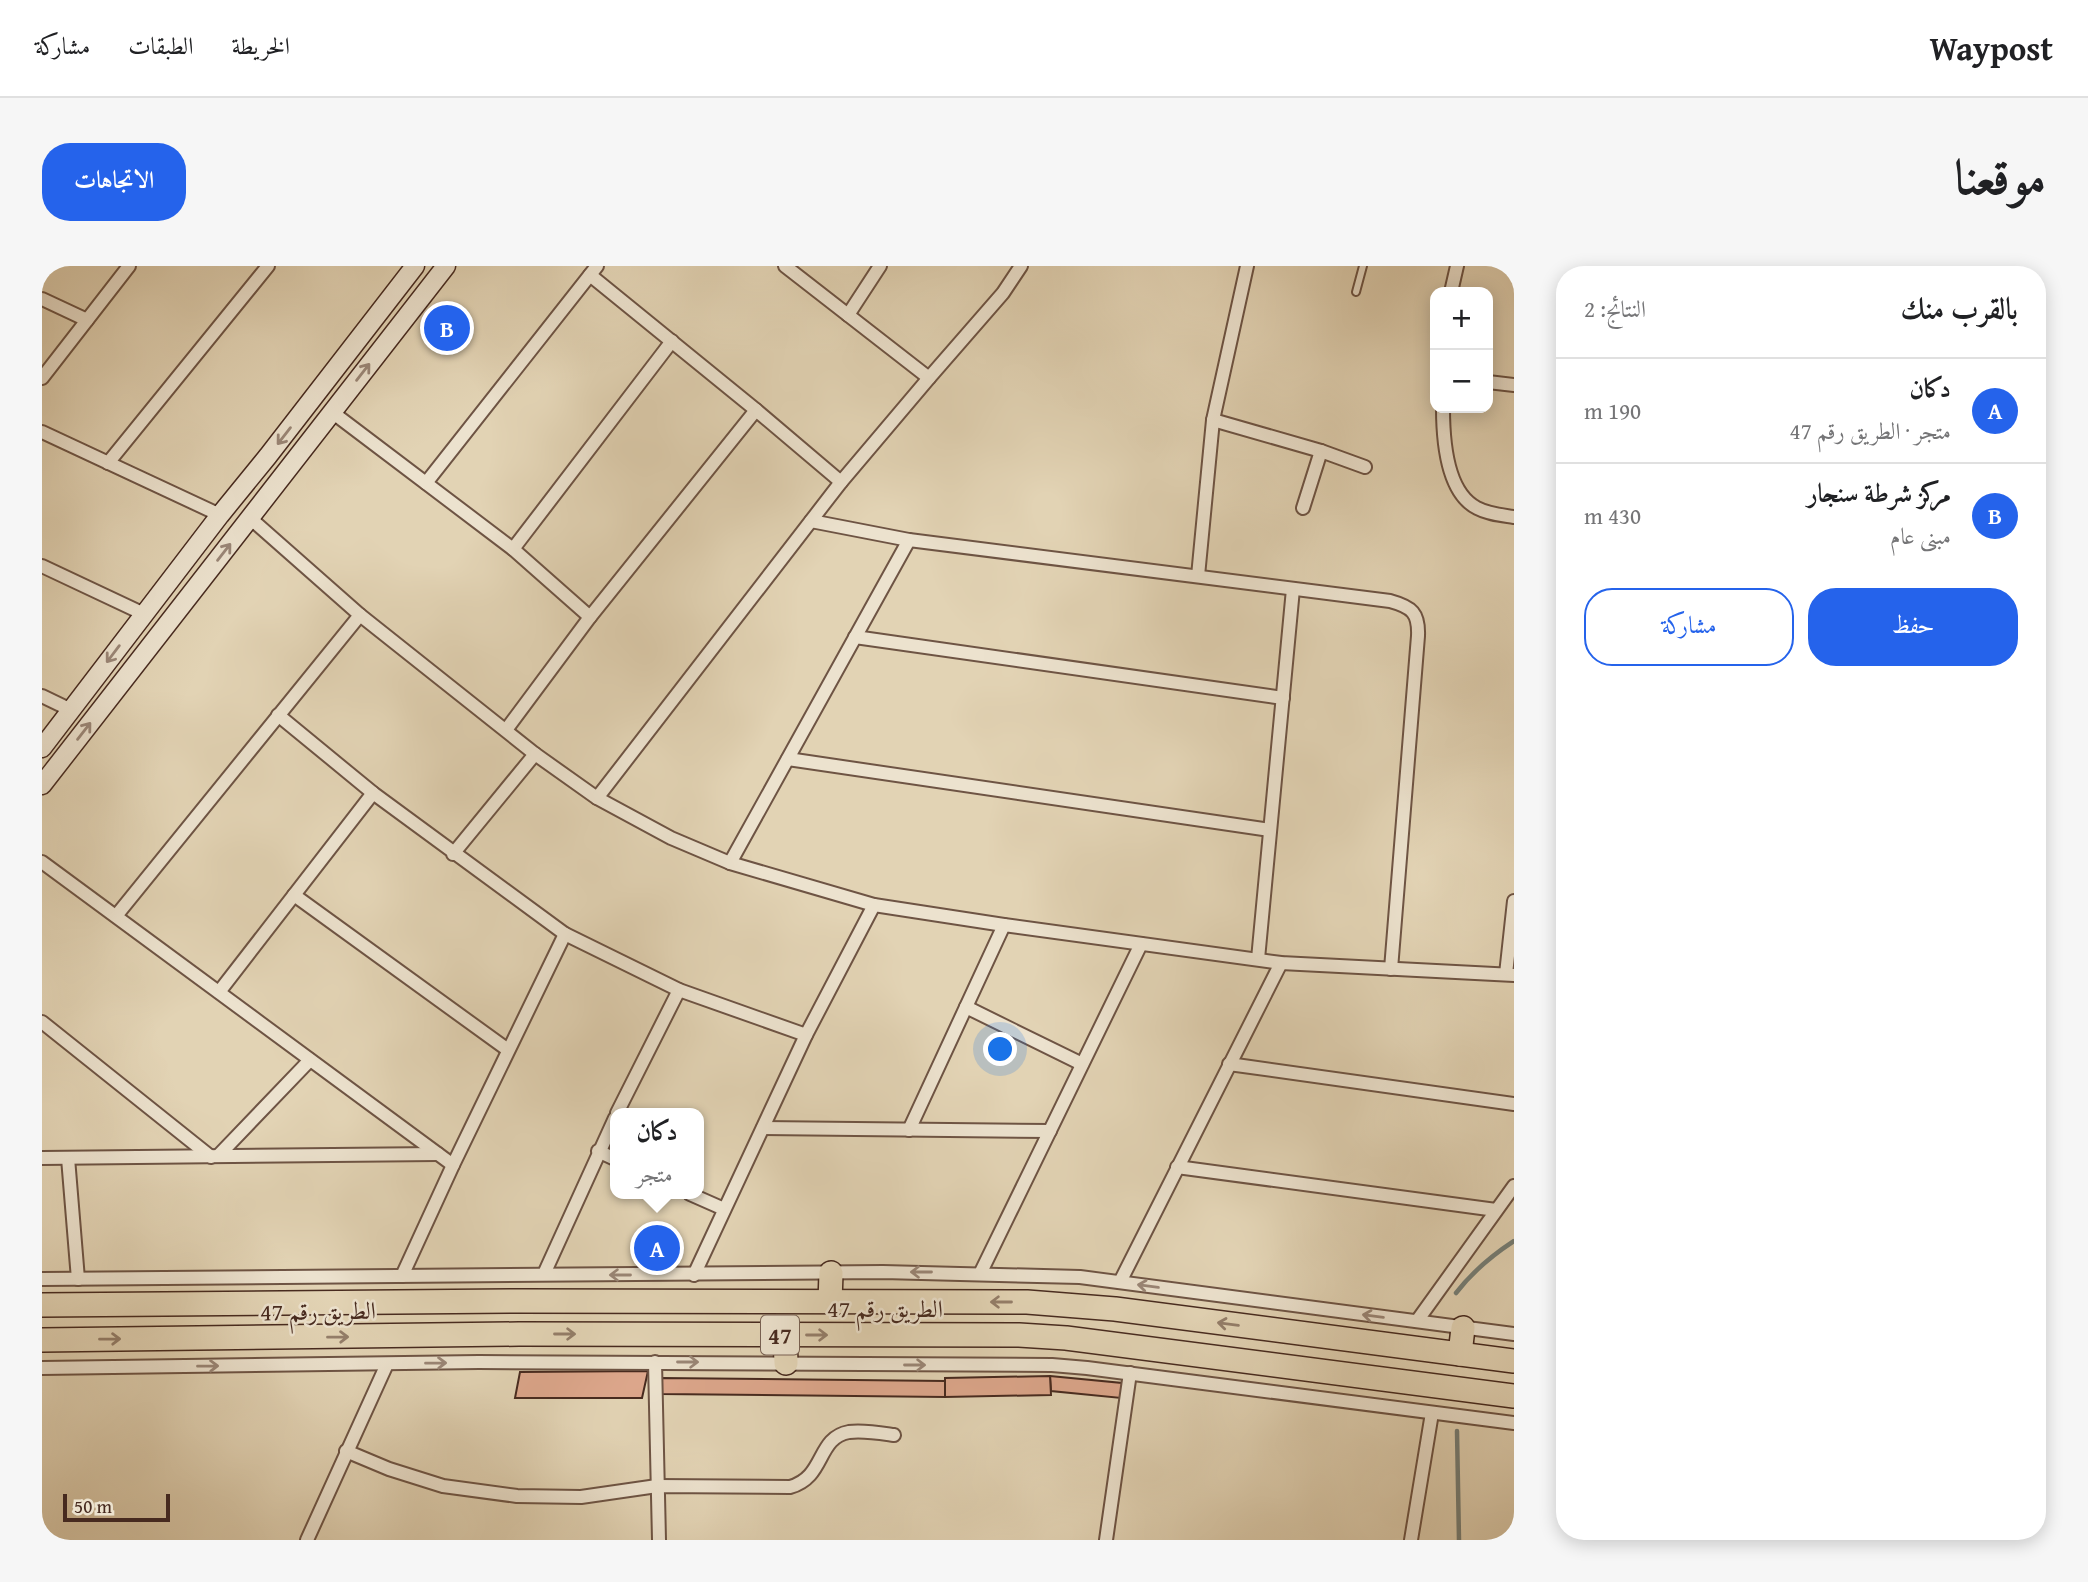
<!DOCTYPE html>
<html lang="ar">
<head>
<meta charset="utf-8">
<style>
	:root { --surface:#fff; --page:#f6f6f6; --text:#202124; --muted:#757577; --line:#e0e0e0; --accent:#2563eb }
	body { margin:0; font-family:"Gentium Book Plus",Amiri,serif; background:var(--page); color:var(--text); direction:rtl }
	.controls { position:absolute; right:21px; top:21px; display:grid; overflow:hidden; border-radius:14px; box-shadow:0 4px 18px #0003 }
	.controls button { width:63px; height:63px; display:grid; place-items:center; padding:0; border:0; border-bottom:2px solid var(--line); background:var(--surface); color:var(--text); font:35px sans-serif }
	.scale { position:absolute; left:21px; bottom:18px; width:107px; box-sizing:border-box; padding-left:7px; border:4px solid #472a1f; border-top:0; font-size:19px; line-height:24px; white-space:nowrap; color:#472a1f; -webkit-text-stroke:5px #ece2ce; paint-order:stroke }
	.you { position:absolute; left:959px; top:784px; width:24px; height:24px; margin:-18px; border:5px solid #fff; border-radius:50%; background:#1a73e8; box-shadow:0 0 0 10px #1a73e833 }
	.badge { display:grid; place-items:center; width:46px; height:46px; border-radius:50%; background:var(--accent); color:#fff; font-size:23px; font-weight:700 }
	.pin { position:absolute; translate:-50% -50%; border:4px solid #fff; box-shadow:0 2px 7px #0006 }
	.popup { position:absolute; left:568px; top:842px; width:94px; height:91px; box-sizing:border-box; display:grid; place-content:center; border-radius:14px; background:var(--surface); filter:drop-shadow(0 2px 5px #0005); font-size:23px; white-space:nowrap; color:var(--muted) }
	.popup b { font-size:26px; color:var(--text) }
	.popup::after { content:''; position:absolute; left:50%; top:100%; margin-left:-14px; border:14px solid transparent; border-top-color:var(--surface) }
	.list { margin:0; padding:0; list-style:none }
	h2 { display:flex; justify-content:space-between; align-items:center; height:91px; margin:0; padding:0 28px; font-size:30px }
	h2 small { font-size:23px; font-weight:400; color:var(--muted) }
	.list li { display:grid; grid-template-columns:46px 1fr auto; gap:21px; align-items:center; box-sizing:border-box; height:105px; padding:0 28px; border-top:2px solid var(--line) }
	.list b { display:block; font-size:26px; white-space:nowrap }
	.list p { margin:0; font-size:23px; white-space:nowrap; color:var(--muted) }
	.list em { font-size:23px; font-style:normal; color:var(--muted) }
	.actions { display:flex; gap:14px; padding:21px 28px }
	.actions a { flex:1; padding:16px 0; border:2px solid var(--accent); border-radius:28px; text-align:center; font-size:24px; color:var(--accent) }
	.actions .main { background:var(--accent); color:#fff }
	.map { position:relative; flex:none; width:1472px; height:1274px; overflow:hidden; direction:ltr; border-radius:28px }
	header { display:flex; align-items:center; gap:42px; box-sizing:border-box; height:98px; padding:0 35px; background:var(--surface); border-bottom:2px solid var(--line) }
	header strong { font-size:33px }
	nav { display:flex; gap:38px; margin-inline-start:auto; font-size:24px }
	.intro { display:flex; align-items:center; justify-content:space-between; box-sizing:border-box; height:168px; padding:0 42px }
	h1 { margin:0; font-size:49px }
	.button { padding:18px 32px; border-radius:28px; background:var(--accent); color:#fff; font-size:24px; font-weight:700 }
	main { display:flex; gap:42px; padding:0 42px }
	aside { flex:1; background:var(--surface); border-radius:28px; box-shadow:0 4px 18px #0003 }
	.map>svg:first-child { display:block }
</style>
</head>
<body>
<header>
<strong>Waypost</strong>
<nav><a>الخريطة</a><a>الطبقات</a><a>مشاركة</a></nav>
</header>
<div class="intro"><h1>موقعنا</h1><a class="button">الاتجاهات</a></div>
<main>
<aside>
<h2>بالقرب منك<small>النتائج: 2</small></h2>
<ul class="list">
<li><span class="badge">A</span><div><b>دكان</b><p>متجر · الطريق رقم 47</p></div><em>190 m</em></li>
<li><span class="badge">B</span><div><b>مركز شرطة سنجار</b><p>مبنى عام</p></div><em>430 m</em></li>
</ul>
<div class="actions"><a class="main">حفظ</a><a>مشاركة</a></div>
</aside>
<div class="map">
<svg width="1472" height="1274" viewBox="0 0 1472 1274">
	<rect width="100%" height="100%" fill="#e2d3b4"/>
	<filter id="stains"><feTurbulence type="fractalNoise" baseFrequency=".00286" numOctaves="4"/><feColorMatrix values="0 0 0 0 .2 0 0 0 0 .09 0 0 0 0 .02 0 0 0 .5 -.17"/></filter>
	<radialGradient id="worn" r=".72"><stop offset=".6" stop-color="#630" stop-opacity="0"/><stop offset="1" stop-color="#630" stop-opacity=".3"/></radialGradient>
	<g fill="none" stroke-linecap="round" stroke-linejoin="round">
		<!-- stream -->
		<g stroke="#767f77" stroke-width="4.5">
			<path d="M1414 1027C1431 1005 1449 990 1472 975"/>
			<path d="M1415 1165 1417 1274"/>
		</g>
	</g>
	<!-- building -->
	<g fill="#dda78c" stroke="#472a1f" stroke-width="2">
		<path d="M606 1105 600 1132H473L478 1106Z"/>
		<path d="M1008 1110 1080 1117 1079 1132 1009 1125Z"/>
		<path d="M1008 1110 1009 1129 903 1131V1112Z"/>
		<path d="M618 1112 903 1115V1131L618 1128Z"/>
	</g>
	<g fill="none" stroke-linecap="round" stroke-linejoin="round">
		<defs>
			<path id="lane" d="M1314 26 1321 0"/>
			<g id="street">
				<path d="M743 0 887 112"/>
				<path d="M548 9 714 144 799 216"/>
				<path d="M1409 26 1415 0"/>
				<path d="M0 33 45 54"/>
				<path d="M806 49 838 0"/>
				<path d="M0 112 87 0"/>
				<path d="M1446 116 1472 119"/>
				<path d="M1401 142C1401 172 1404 226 1435 242 1446 248 1459 249 1472 251"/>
				<path d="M290 146 471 283 630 75"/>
				<path d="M1171 154 1279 185 1323 201"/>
				<path d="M0 166 178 249"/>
				<path d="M66 197 226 0"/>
				<path d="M384 217 555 0"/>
				<path d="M1261 242 1279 185"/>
				<path d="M208 252 318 349 493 488 555 532 629 572 688 597 832 639 962 659 1239 697 1472 709"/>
				<path d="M769 255 867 274 1348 335C1370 341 1377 347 1376 370L1349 703"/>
				<path d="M471 283 548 351"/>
				<path d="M0 300 102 348"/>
				<path d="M1156 310 1171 154 1205 0"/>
				<path d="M813 371 1241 432"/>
				<path d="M0 430 29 444"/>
				<path d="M236 449 331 527 523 668 637 724 764 769"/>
				<path d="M464 464 548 351 714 144"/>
				<path d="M746 493 1228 564"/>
				<path d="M555 532 799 216 887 112 961 27 979 0"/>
				<path d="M411 588 493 488"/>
				<path d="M0 596 411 899"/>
				<path d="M688 597 867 274"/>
				<path d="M252 629 466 784"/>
				<path d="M74 650 318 349"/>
				<path d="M1216 693 1251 323"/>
				<path d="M1464 708 1472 635"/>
				<path d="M177 726 331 527"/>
				<path d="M924 741 1040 798"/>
				<path d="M0 756 169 891"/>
				<path d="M1187 798 1472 838"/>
				<path d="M575 847 637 724"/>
				<path d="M721 862 1008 865"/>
				<path d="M867 864 962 659"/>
				<path d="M556 885 573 893"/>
				<path d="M176 890 268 794"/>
				<path d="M0 892 396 888"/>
				<path d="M26 892 36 1013"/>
				<path d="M1135 901 1454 944"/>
				<path d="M648 928 682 943"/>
				<path d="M502 1008 573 852"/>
				<path d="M938 1008 1099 678"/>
				<path d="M652 1009 764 769 832 639"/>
				<path d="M360 1010 411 899 523 668"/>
				<path d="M0 1013 841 1006 1038 1011 1472 1068"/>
				<path d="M1078 1016 1239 697"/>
				<path d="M1375 1055 1472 920"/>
				<path d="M613 1096 617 1274"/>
				<path d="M0 1102 437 1096 1010 1099 1045 1102 1472 1157"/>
				<path d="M304 1185 347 1203 401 1220 475 1230 539 1231 615 1220 748 1221C784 1211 774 1172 807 1166 821 1164 838 1167 852 1169"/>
				<path d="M265 1274 345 1098"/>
				<path d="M1064 1274 1088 1107"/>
				<path d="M1369 1274 1390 1147"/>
			</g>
			<g id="secondary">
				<path d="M0 482 178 249 226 190 373 0"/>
				<path d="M0 519 404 0"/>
			</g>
			<g id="highway">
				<path d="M788 1036 789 1007"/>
				<path d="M0 1039 479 1035 985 1036 1073 1043 1472 1095"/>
				<path d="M743 1069 744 1097"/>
				<path d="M0 1074 477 1068 977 1069 1024 1072 1472 1130"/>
				<path d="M1418 1088 1421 1062"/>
			</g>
		</defs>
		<!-- lane casing -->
		<use href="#lane" stroke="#6e5444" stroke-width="10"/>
		<!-- street casing -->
		<use href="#street" stroke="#6e5444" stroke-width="16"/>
		<!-- secondary casing -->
		<use href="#secondary" stroke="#472a1f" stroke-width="21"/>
		<!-- highway casing -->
		<use href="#highway" stroke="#472a1f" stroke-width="26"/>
		<!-- lane -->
		<use href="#lane" stroke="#ece2ce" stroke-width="6"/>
		<!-- street -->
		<use href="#street" stroke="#ece2ce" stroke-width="12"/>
		<!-- secondary -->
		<use href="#secondary" stroke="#ece2ce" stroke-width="18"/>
		<!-- highway -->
		<use href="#highway" stroke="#e2d3b4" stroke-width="23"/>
	</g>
	<!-- one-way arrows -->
	<defs><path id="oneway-shaft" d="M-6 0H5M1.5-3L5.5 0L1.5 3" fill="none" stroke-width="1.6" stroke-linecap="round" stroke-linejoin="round" transform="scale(1.75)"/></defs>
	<g stroke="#9a8676">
		<use href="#oneway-shaft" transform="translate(321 106) rotate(-52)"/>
		<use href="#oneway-shaft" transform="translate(242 170) rotate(128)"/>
		<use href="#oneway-shaft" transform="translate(182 286) rotate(-52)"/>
		<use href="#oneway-shaft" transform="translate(71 388) rotate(127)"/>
		<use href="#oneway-shaft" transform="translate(42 465) rotate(-52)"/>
		<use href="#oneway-shaft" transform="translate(879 1006) rotate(-180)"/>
		<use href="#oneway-shaft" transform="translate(578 1009) rotate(-180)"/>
		<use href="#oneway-shaft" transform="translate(1106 1020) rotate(-172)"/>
		<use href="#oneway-shaft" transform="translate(1331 1050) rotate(-173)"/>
		<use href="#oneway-shaft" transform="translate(646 1096)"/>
		<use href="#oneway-shaft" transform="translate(394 1097) rotate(-1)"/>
		<use href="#oneway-shaft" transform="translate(873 1099)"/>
		<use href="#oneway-shaft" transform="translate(166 1100) rotate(-1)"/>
	</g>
	<g stroke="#947e6a">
		<use href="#oneway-shaft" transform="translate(959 1036) rotate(180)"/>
		<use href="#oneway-shaft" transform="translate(1186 1058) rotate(-173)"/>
		<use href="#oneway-shaft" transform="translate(523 1068)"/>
		<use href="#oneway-shaft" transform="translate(775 1069)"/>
		<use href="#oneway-shaft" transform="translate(296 1071) rotate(-1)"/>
		<use href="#oneway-shaft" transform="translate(68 1073) rotate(-1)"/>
	</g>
	<g text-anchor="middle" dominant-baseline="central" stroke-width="5" stroke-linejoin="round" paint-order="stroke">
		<!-- shield labels -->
		<rect fill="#ece2ce" stroke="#786154" stroke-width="2" x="719" y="1049.5" width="38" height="39" rx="5"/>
		<g font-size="23" font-weight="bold" fill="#472a1f">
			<text x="738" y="1069">47</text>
		</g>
		<!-- street labels -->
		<g font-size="24" fill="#472a1f" stroke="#ece2ce">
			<text x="843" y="1042">الطريق رقم 47</text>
			<text transform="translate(276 1045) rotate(-1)">الطريق رقم 47</text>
		</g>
	</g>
	<rect width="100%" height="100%" filter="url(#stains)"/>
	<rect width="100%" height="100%" fill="url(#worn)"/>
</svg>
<div class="controls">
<button>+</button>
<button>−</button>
</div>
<div class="scale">50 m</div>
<div class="you"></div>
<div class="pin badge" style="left:615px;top:982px">A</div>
<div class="popup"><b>دكان</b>متجر</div>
<div class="pin badge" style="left:405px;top:62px">B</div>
</div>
</main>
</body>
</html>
